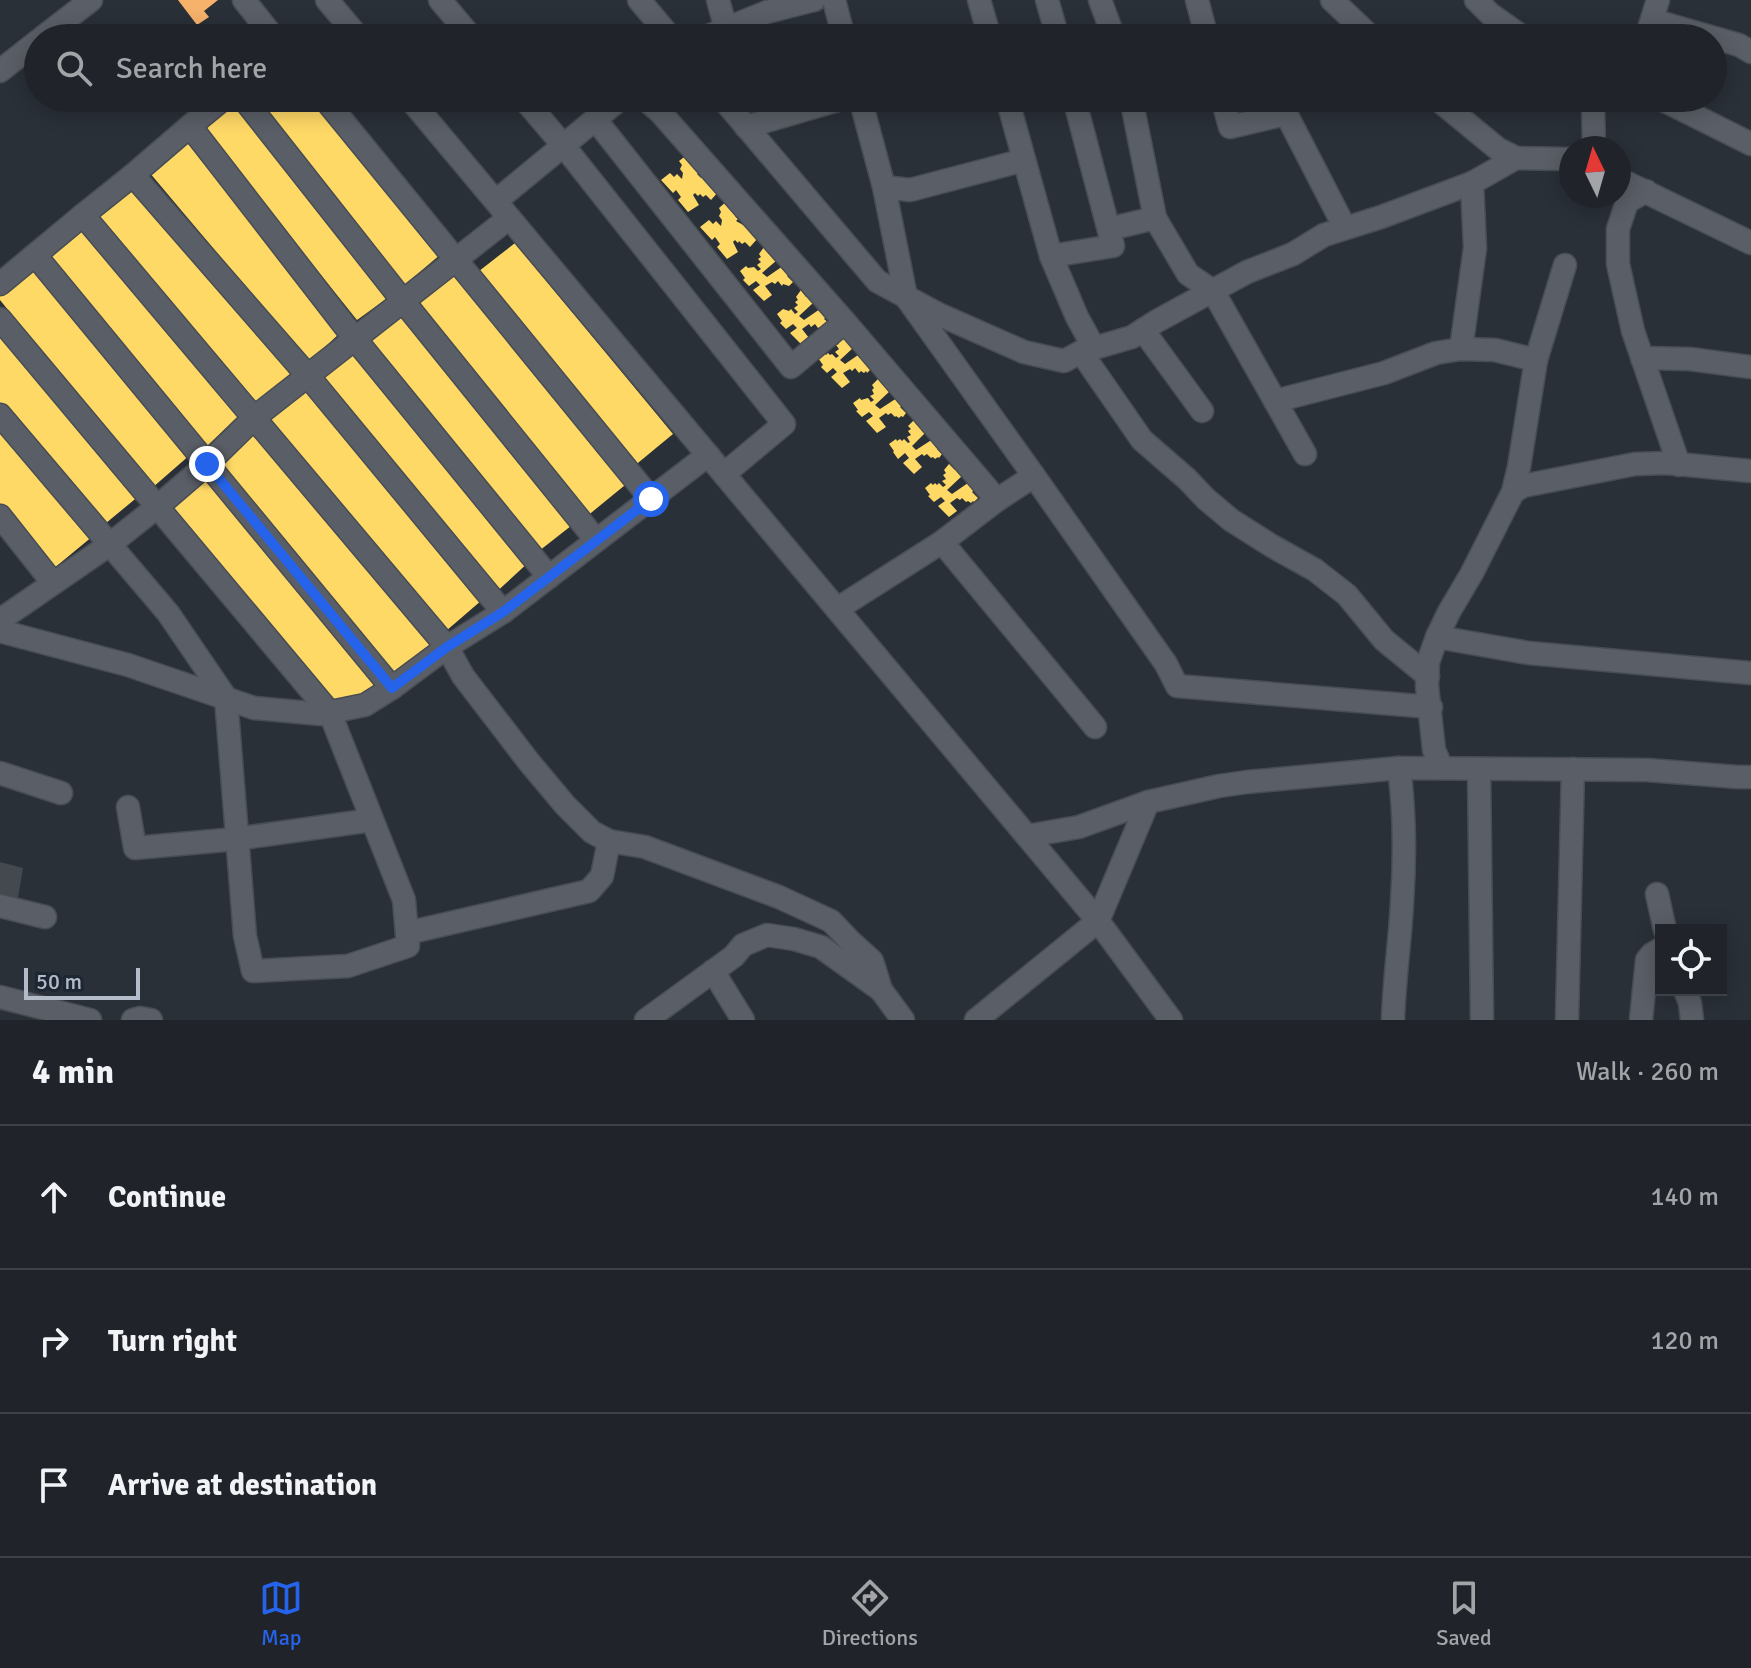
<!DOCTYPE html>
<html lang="en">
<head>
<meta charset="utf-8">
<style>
	:root { --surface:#20242a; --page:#282c32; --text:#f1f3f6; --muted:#a2a4a8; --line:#3d4147; --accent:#2563eb }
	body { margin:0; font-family:Signika,sans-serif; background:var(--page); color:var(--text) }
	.controls { position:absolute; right:24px; bottom:24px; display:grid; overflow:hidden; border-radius:0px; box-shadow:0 4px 20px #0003 }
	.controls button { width:72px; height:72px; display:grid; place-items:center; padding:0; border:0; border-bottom:2px solid var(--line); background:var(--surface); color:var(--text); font:40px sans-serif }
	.compass { position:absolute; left:1559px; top:136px; width:72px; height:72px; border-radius:50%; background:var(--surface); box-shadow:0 4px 20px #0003; rotate:355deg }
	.scale { position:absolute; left:24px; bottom:20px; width:116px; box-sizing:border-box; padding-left:8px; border:4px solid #b4bcc9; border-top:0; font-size:22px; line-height:28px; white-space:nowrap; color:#b4bcc9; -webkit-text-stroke:6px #1d2633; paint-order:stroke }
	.stop { position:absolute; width:24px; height:24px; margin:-18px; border:6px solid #2563eb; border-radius:50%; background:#fff }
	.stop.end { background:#2563eb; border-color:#fff; box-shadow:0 2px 8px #0008 }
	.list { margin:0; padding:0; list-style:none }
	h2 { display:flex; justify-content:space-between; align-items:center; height:104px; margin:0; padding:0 32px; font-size:34px }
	h2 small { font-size:26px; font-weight:400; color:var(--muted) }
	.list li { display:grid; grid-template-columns:52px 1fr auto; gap:24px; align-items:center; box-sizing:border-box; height:144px; padding:0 32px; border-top:2px solid var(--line) }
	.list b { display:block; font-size:30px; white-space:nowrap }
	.list em { font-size:26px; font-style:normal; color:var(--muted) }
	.icon { flex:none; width:44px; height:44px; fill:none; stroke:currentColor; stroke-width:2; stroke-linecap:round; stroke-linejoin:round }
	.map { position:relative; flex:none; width:1751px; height:1020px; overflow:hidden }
	.search { position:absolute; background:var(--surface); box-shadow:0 4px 20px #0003; left:24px; right:24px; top:24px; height:88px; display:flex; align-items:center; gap:20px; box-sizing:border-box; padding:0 28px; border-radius:44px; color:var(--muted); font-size:30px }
	.sheet { height:536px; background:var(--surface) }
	nav { display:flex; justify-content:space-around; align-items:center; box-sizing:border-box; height:112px; border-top:2px solid var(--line); background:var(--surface); font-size:22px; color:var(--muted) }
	nav a { display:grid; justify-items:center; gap:4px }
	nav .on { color:var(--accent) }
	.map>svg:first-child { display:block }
</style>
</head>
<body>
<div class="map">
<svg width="1751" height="1020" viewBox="0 0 1751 1020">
	<rect width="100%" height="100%" fill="#2a3038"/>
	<!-- homes -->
	<g fill="#ffd966">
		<path d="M254 98H312L441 254 401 288Z"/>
		<path d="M236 100 389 297 357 320 201 126Z"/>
		<path d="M185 140 340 333 309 362 149 172Z"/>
		<path d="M688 154 699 172 697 174 701 178 703 176 719 191 711 200 706 195 703 197 700 194 698 196 695 193 693 195 699 205 688 212 678 200 681 197 676 190 673 193 661 180 670 173 674 177 677 174 682 179 683 173 680 169 682 165 679 161Z"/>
		<path d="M130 182 295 371 257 403 94 214Z"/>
		<path d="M727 201 738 214 735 216 738 219 736 221 745 226 748 225 758 238 750 247 745 242 742 244 739 241 738 243 735 240 733 242 738 252 727 259 717 247 720 244 715 237 712 240 700 227 709 220 713 224 716 221 721 226 722 220 719 216 721 212 719 208Z"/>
		<path d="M82 223 243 412 205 448 44 253Z"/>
		<path d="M515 243 673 434 633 467 474 275Z"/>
		<path d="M764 247 769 254 771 253 777 260 762 273 767 277 783 266 789 274 787 276 793 282 789 286 783 284 782 286 778 281 775 284 772 282 765 286 772 295 764 301 753 290 760 285 756 281 749 286 743 280 745 278 740 271 746 266 748 268 754 267 758 271 761 269 757 265 761 262 758 259 761 257 759 254Z"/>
		<path d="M34 262 191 454 152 488 0 300V288Z"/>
		<path d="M458 267 630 481 586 517 418 300Z"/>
		<path d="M801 290 806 297 808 295 813 303 799 316 804 320 820 309 826 317 824 319 830 324 823 329 820 327 818 328 815 324 811 327 809 324 802 329 809 338 801 344 790 333 797 328 793 324 786 329 780 323 782 321 777 314 783 309 789 311 791 309 795 314 798 312 794 308 798 305 795 302 798 300 796 297Z"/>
		<path d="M403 310 576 522 539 551 366 339Z"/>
		<path d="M0 325 140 495 100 528 0 408Z"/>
		<path d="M842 334 854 347 840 360 845 364 861 353 867 361 865 363 871 369 867 373 866 371 864 373 861 371 859 373 855 368 852 371 850 369 843 373 850 382 842 388 831 377 837 372 833 368 827 373 821 367 823 365 818 358 824 353 826 355 828 353 830 355 832 354 836 358 839 356 835 352 839 349 836 345 839 344 837 341Z"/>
		<path d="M358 347 530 561 493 595 317 379Z"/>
		<path d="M878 379 883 385 885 384 890 391 875 405 880 409 897 398 903 405 900 407 906 413 903 417 901 416 899 418 896 416 895 417 891 413 888 415 886 413 879 418 886 427 877 433 866 421 873 416 869 412 862 417 856 411 858 410 853 403 860 398 861 400 868 398 871 402 874 400 870 396 874 394 872 390 874 388 872 385Z"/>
		<path d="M305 386 482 600 446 631 267 417Z"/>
		<path d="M914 420 919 426 921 425 926 432 912 446 916 450 933 439 939 446 937 449 942 454 939 458 938 457 935 459 933 457 931 458 927 454 924 456 922 454 915 459 922 467 914 474 903 463 909 458 905 453 898 459 893 452 894 451 889 444 896 439 897 441 900 439 902 441 904 439 908 443 910 442 907 437 911 435 908 431 911 429 908 426Z"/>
		<path d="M0 423 93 536 53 569 0 505Z"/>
		<path d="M258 430 435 642 394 678 217 462Z"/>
		<path d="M949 464 955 470 957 469 962 476 947 490 952 494 968 483 974 490 972 492 978 498 974 502 973 501 971 503 968 501 966 502 962 498 960 500 957 498 950 503 957 511 949 517 938 506 945 501 941 497 934 502 928 496 930 495 925 488 931 483 933 485 935 483 937 485 939 483 943 487 946 485 942 481 946 479 943 475 946 473 944 470Z"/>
		<path d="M208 473 383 685 370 697 332 705 167 506Z"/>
	</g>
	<!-- health -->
	<path fill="#f6b26b" d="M178 0H218L204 11 209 17 197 25Z"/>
	<!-- building -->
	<path fill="#444950" d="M0 862 23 868 17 904 0 899Z"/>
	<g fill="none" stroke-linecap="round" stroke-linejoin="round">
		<defs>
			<g id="minor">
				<path d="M244 0 274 38"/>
				<path d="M327 0 359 38"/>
				<path d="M440 0 472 38"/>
				<path d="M639 0 671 38"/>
				<path d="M718 0 726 29"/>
				<path d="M834 0 844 38"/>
				<path d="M979 0 990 38"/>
				<path d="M1047 0 1058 38"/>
				<path d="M1100 0 1114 38"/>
				<path d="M1197 0 1207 38"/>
				<path d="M1332 0 1372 38"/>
				<path d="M1476 0 1490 14 1524 38"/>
				<path d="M1652 20 1739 45 1751 52"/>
				<path d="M1252 37V38"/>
				<path d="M42 38 91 0"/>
				<path d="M703 38 767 12 814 0"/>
				<path d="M1646 38 1658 0"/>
				<path d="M0 71 38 41"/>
				<path d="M243 98 403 301 596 540"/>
				<path d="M324 98 651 499"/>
				<path d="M409 98 1098 921 1171 1020"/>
				<path d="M523 98 563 145 784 424 724 474"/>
				<path d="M722 98 877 281 938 314 1024 352 1064 361 1081 352 1132 337 1157 321 1247 272 1293 254 1324 235 1381 217 1472 183 1516 158 1571 159"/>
				<path d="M1007 98 1051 256"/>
				<path d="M1074 98 1113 246 1051 256 1077 317 1094 348"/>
				<path d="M1131 98 1155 218 1188 274 1213 291 1305 454"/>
				<path d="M1222 98 1230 127 1286 114"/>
				<path d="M1278 98 1345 228"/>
				<path d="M1436 98 1498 149 1516 158"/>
				<path d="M1659 98 1751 144"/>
				<path d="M595 119 791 367 845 322 660 112 644 98"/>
				<path d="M190 126 224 98"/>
				<path d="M746 127 845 98"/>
				<path d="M1594 148 1593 105 1600 98"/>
				<path d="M133 175 190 126 355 339 549 577"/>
				<path d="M1619 179 1751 243"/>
				<path d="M884 187 910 190 1024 160"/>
				<path d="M1646 191 1627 202 1618 229V264L1633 331 1679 465"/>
				<path d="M496 201 621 98"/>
				<path d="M83 215 133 175 308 376 503 612"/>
				<path d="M1109 229 1155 218"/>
				<path d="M35 255 392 688"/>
				<path d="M0 284 83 215 447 647 463 676 529 762 565 805 592 832 609 841 645 847 779 897 831 921 851 942 872 961 881 990 903 1020"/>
				<path d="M0 319 330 713 404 900 408 946 348 966 253 971 245 936 226 698 168 613 0 415"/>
				<path d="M845 322 997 500"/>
				<path d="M1143 330 1202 411"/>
				<path d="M1461 349 1475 248 1472 183"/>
				<path d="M1081 352 1142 440 1187 479 1206 499 1231 520 1272 546 1315 570 1347 595 1384 640 1428 676"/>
				<path d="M1642 358 1690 359 1751 367"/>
				<path d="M1536 360 1565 265"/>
				<path d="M1275 401 1384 373 1436 353 1461 349 1495 350 1536 360 1519 467 1513 492 1472 573 1449 612 1437 637 1428 662 1427 686 1434 750 1442 768"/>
				<path d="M1034 476 1166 664 1177 686 1431 707"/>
				<path d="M1513 492 1523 486 1635 464 1667 463 1751 471"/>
				<path d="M0 516 53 583"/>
				<path d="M942 542 1095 727"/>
				<path d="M837 609 942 542 997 500 1034 476 906 297 884 187 860 98"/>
				<path d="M0 620 109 545 157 507 207 464 255 417 509 218"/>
				<path d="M0 631 128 665 254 708 321 714 365 705 392 688 447 647 503 612 708 455"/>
				<path d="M1437 637 1529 653 1751 673"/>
				<path d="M1479 769 1482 1020"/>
				<path d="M0 773 61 793"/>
				<path d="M128 807 135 848 236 839 372 820"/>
				<path d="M1027 836 1079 827 1148 802"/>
				<path d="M1657 894 1665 930"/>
				<path d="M0 906 45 917"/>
				<path d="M407 933 589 891 602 876 609 841"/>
				<path d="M713 971 743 1020"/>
				<path d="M1685 990 1690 1003 1692 1020"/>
				<path d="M0 997 90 1020"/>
				<path d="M133 1020 140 1018 151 1020"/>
				<path d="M646 1020 734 956 743 945 767 935 794 939 821 947 881 990"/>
				<path d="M976 1020 1098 921 1148 802 1219 786 1247 782 1399 768 1647 770 1738 777H1751"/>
				<path d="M1393 1020C1394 981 1400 942 1402 903 1405 858 1405 813 1399 768"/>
				<path d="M1567 1020 1573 769"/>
				<path d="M1641 1020 1647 960 1652 954 1661 949"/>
			</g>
		</defs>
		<!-- minor casing -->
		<use href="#minor" stroke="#484c53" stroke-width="25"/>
		<!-- minor -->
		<use href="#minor" stroke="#5a5e66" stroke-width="22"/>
	</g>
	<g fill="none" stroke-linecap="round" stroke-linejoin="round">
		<!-- route -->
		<path stroke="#2563eb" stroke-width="10" d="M207 464 392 688 447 647 503 612 651 499"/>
	</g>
</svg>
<div class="controls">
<button><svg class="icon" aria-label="locate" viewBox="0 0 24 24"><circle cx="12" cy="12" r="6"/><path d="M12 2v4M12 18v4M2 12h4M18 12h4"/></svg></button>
</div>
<svg class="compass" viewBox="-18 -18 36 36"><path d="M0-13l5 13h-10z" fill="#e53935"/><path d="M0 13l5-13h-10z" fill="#a2a4a8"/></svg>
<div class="scale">50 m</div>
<div class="stop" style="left:651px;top:499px"></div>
<div class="stop end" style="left:207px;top:464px"></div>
<div class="search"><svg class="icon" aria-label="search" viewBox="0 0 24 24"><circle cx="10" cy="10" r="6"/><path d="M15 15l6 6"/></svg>Search here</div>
</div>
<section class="sheet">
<h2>4 min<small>Walk · 260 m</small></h2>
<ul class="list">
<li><svg class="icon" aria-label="ahead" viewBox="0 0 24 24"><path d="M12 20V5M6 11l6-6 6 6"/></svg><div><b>Continue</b></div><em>140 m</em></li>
<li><svg class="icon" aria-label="right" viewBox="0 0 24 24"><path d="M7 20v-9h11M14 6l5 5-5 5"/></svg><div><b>Turn right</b></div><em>120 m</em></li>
<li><svg class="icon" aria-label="arrive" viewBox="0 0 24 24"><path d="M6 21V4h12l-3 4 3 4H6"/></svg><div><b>Arrive at destination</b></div></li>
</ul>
</section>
<nav>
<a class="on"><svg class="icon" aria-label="map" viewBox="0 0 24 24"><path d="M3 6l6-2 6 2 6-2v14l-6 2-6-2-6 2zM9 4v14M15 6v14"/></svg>Map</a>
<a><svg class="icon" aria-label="directions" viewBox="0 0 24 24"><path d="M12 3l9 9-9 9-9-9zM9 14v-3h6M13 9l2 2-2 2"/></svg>Directions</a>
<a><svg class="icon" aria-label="saved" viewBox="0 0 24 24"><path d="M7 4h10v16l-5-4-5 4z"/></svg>Saved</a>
</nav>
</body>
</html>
